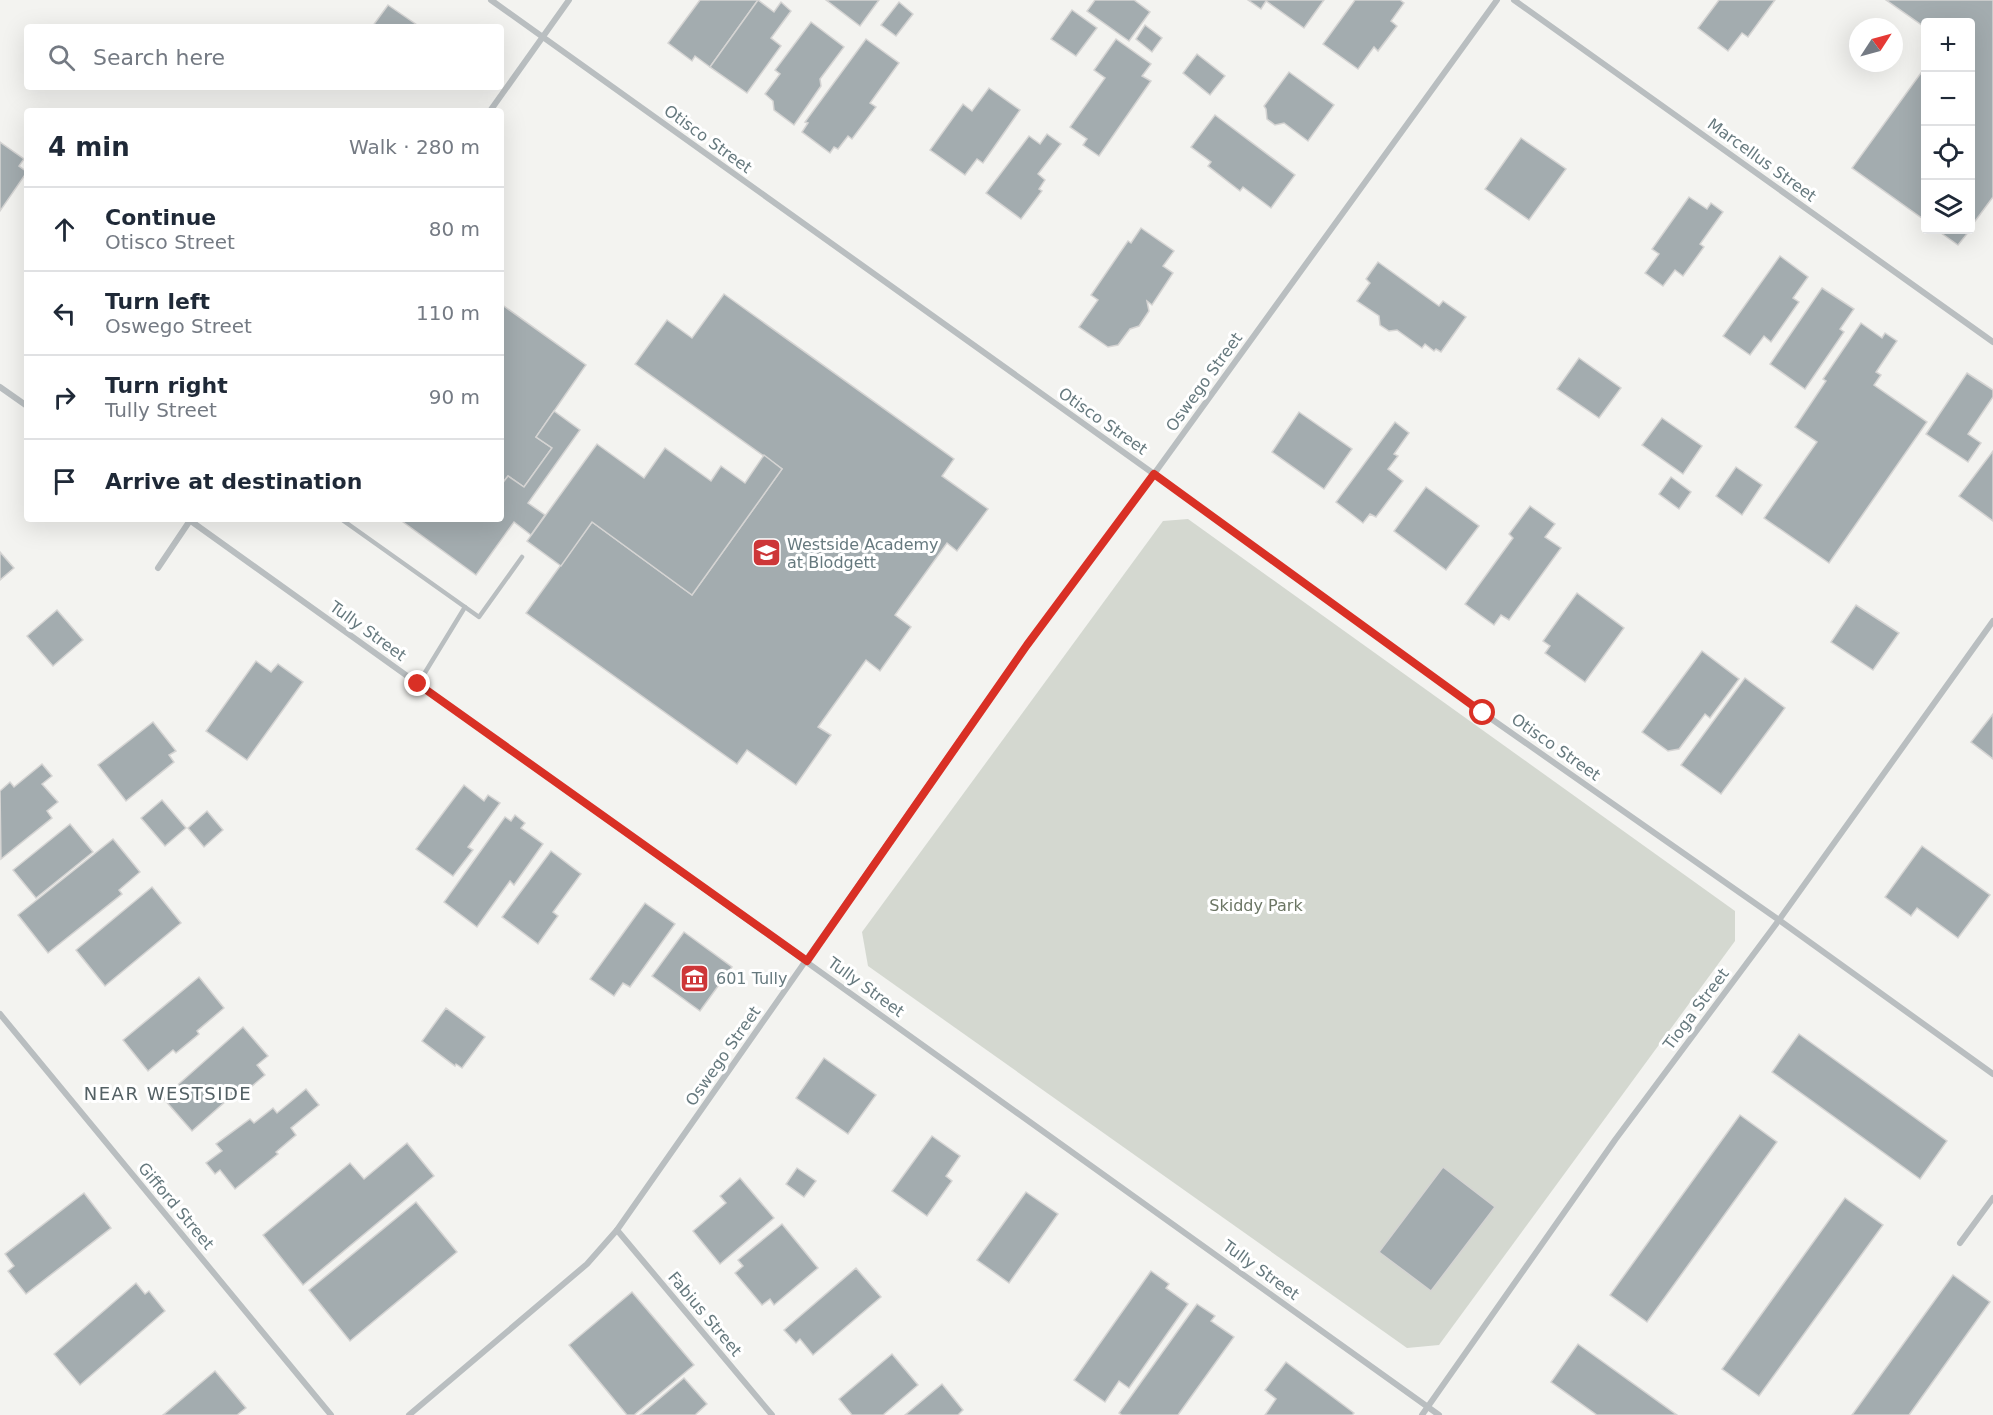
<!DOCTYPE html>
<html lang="en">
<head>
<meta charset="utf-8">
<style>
	:root { --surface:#fff; --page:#f6f6f7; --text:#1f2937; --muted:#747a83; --line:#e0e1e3 }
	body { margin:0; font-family:"DejaVu Sans",sans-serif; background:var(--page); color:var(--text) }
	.controls { position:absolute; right:18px; top:18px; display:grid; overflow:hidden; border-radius:6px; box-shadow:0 6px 24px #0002 }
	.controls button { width:54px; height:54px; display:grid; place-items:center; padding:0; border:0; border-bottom:2px solid var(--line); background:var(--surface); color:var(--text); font:30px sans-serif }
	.compass { position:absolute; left:1849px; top:18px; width:54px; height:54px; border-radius:50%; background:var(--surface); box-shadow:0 6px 24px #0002; rotate:54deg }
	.stop { position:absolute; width:18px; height:18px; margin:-14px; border:4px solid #d93025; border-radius:50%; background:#fff }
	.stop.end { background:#d93025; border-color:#fff; box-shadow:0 2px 6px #0008 }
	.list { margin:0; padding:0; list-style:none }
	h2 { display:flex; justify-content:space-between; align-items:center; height:78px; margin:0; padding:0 24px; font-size:26px }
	h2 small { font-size:20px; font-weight:400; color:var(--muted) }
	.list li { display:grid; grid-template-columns:39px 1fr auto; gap:18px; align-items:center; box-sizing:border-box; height:84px; padding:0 24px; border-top:2px solid var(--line) }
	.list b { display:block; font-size:22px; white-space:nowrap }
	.list p { margin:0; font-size:20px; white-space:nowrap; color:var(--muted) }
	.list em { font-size:20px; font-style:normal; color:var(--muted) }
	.icon { flex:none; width:33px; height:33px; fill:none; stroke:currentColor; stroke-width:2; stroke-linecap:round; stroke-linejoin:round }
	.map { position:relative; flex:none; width:1993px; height:1415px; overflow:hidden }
	.search { position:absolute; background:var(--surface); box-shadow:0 6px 24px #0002; left:24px; top:24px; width:480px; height:66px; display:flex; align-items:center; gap:15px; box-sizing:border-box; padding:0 21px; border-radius:6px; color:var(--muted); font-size:22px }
	.panel { position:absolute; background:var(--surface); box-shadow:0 6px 24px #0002; left:24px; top:108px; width:480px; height:414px; border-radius:6px }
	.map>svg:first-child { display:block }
</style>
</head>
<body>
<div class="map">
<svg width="1993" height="1415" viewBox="0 0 1993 1415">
	<rect width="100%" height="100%" fill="#f3f3f0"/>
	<!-- green -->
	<path fill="#d4d8d0" d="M1188 519 1735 911V941L1439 1345 1407 1348 868 966 862 932 1163 521Z"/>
	<!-- building -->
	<g fill="#a3acaf" stroke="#d5d4d3" stroke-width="1.5">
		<path d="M700 0H758L710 67 695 56 692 61 668 43Z"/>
		<path d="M758 0 774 12 781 2 791 11 771 38 781 46 747 93 710 67Z"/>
		<path d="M826 0H879L860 26Z"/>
		<path d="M1095 0H1134L1150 12 1129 41 1087 11Z"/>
		<path d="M1248 0H1324L1304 28 1266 1 1261 9Z"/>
		<path d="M1355 0H1400L1404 3 1391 21 1397 26 1378 51 1374 47 1358 69 1323 44Z"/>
		<path d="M1719 0H1775L1748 37 1742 33 1728 51 1698 28Z"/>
		<path d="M1886 0H1993V197L1970 228V22H1926V28Z"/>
		<path d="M899 2 913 14 896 36 881 25Z"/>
		<path d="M388 5 420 27H372Z"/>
		<path d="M1072 10 1097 28 1076 56 1051 39Z"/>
		<path d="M811 22 844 47 820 79 821 86 794 125 774 110 773 101 765 94 780 74 775 70Z"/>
		<path d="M1145 25 1162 38 1152 52 1136 39Z"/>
		<path d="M866 39 899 63 870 103 876 107 852 139 848 136 838 149 834 147 830 153 802 132 808 123 805 122Z"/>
		<path d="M1116 39 1151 64 1142 76 1151 81 1099 156 1083 145 1087 139 1070 127 1105 78 1094 70Z"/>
		<path d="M1197 54 1225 76 1210 95 1183 73Z"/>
		<path d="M1926 66V221L1852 168Z"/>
		<path d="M1289 72 1334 105 1308 141 1284 123 1275 125 1267 119 1266 109 1264 106Z"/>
		<path d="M989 88 1020 110 983 163 977 159 965 175 930 150 963 104 972 111Z"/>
		<path d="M1215 115 1295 175 1271 208 1243 187 1240 191 1208 166 1211 162 1191 147Z"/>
		<path d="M1047 134 1061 144 1038 174 1045 180 1039 189 1042 191 1021 219 986 193 1029 136 1040 144Z"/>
		<path d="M1521 138 1566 169 1529 220 1485 189Z"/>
		<path d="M0 142 24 159 19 166 27 172 0 211Z"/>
		<path d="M1689 197 1707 209 1711 203 1723 212 1700 244 1704 247 1683 276 1675 270 1663 286 1645 273 1659 254 1652 249Z"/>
		<path d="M1141 228 1174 251 1163 266 1173 273 1152 305 1147 301 1149 311 1139 326 1130 329 1118 345 1108 347 1079 327 1098 300 1091 295 1128 241 1131 243Z"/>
		<path d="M1937 230H1970L1958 245Z"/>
		<path d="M1780 256 1808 277 1793 298 1799 302 1771 342 1764 336 1750 355 1723 336Z"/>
		<path d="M1378 262 1439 306 1443 301 1466 317 1441 352 1436 349 1434 351 1425 344 1422 348 1397 330 1389 331 1380 325 1379 316 1357 301 1370 283 1366 279Z"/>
		<path d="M1822 288 1854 309 1840 329 1844 332 1805 389 1770 364Z"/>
		<path d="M724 294 954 459 942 476 988 509 957 551 947 543 895 615 911 627 880 671 866 660 818 727 831 735 796 785 747 750 737 764 526 613 592 522 692 595 782 469 635 364 667 320 692 338Z"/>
		<path d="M501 304 586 365 536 437 552 448 524 487 508 476 501 485Z"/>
		<path d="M1861 323 1882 338 1885 333 1897 341 1876 372 1881 375 1874 385 1927 422 1829 563 1764 518 1817 442 1795 427 1826 381 1823 379Z"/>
		<path d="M1579 358 1621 388 1599 418 1557 389Z"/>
		<path d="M1967 373 1993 390V397L1968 434 1981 443 1968 462 1926 434Z"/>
		<path d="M554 411 580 430 528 503 545 515 531 535 514 522 476 575 399 519H501V485L508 476 524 487 552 448 536 437Z"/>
		<path d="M1299 412 1352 449 1324 489 1272 452Z"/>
		<path d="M1662 418 1702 446 1683 474 1642 445Z"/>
		<path d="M1395 422 1409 433 1394 454 1398 456 1388 469 1403 481 1376 517 1370 514 1363 523 1336 502Z"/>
		<path d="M597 444 644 478 665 448 711 481 721 466 745 483 764 455 782 469 692 595 592 522 561 566 527 541Z"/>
		<path d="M1993 451V521L1959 496Z"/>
		<path d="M1736 467 1762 485 1742 515 1716 496Z"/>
		<path d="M1671 477 1691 492 1679 509 1659 494Z"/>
		<path d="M1426 487 1479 526 1446 570 1394 531Z"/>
		<path d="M1530 506 1555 524 1545 537 1561 548 1509 620 1501 615 1494 625 1465 604 1513 538 1509 534Z"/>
		<path d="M0 552 14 568 0 580Z"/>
		<path d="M1577 593 1624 628 1585 682 1545 653 1550 646 1543 641Z"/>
		<path d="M1856 605 1899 633 1873 670 1831 642Z"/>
		<path d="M57 610 83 640 53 666 27 636Z"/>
		<path d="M1702 651 1739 679 1710 718 1705 714 1679 749 1668 751 1642 732Z"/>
		<path d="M256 661 271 672 278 664 303 682 247 760 206 731Z"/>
		<path d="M1745 678 1785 708 1721 794 1681 765Z"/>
		<path d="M1993 714V759L1971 742Z"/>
		<path d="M153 722 176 751 169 755 174 762 126 801 98 765Z"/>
		<path d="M42 764 52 776 42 784 58 802 47 811 52 818 1 859 0 791 10 782 14 787Z"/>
		<path d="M464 785 484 801 488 795 500 803 468 847 473 850 453 876 416 849Z"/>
		<path d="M162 800 186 828 165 846 141 818Z"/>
		<path d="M207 811 223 830 204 847 188 828Z"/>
		<path d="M515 815 525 823 521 828 543 844 514 885 510 881 477 927 444 902 505 817 511 821Z"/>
		<path d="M70 824 93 852 36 898 13 870Z"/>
		<path d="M113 839 140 872 119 890 122 894 48 953 18 915Z"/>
		<path d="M1922 846 1990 895 1958 938 1917 908 1911 916 1885 897Z"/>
		<path d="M551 851 581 874 553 912 558 916 538 944 502 917Z"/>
		<path d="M152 887 181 923 105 986 76 950Z"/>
		<path d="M645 903 675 924 630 987 623 983 614 996 590 979Z"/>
		<path d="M684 932 732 967 700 1011 652 976Z"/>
		<path d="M199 977 224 1008 197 1031 199 1034 176 1053 173 1050 148 1071 123 1040Z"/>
		<path d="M446 1008 485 1037 462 1068 456 1064 455 1066 422 1041Z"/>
		<path d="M243 1027 268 1056 257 1065 265 1075 238 1098 234 1094 192 1131 163 1098Z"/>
		<path d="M1799 1034 1947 1141 1920 1179 1772 1072Z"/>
		<path d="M824 1058 876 1095 848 1134 796 1098Z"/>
		<path d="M306 1089 319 1105 291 1128 296 1135 276 1152 278 1154 235 1189 220 1170 215 1174 206 1163 222 1151 216 1144 250 1119 254 1123 273 1108 277 1113Z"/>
		<path d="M1740 1115 1777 1142 1647 1322 1610 1295Z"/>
		<path d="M932 1136 960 1156 946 1176 952 1181 927 1216 892 1191Z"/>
		<path d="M407 1143 434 1176 303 1285 263 1235 350 1163 364 1179Z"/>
		<path d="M1443 1167 1495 1207 1431 1291 1379 1252Z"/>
		<path d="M797 1168 816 1181 804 1197 786 1184Z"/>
		<path d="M740 1178 774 1218 720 1264 693 1231 726 1203 720 1196Z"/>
		<path d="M1026 1192 1058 1214 1009 1283 977 1260Z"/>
		<path d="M84 1193 111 1228 26 1294 8 1271 14 1266 5 1254Z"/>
		<path d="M1845 1198 1883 1225 1759 1396 1722 1369Z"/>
		<path d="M416 1202 457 1252 350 1341 309 1290Z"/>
		<path d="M782 1224 818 1268 774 1305 770 1299 762 1305 735 1273 743 1266 738 1260Z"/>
		<path d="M856 1268 881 1297 813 1355 800 1339 796 1343 784 1330Z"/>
		<path d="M1151 1271 1169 1284 1166 1288 1188 1304 1129 1388 1119 1381 1105 1402 1074 1380Z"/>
		<path d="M1953 1275 1990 1302 1909 1415H1852Z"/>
		<path d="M136 1283 145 1294 149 1291 165 1311 80 1385 54 1354Z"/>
		<path d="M632 1292 694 1365 634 1415H627L569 1345Z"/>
		<path d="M1197 1304 1215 1316 1211 1321 1234 1337 1178 1415H1122L1119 1413Z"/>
		<path d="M1578 1344 1677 1415H1597L1551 1382Z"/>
		<path d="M892 1354 918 1385 883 1415H852L839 1399Z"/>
		<path d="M1286 1362 1354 1413 1352 1415H1265L1276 1399 1265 1390Z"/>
		<path d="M215 1371 246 1408 237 1415H163Z"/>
		<path d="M684 1378 707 1404 695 1415H640Z"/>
		<path d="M942 1384 963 1410 958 1415H905Z"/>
	</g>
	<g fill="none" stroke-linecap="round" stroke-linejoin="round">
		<!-- lane -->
		<g stroke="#b9bec0" stroke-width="4.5">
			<path d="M341 519 479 617 522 557"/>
			<path d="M418 684 465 607"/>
		</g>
		<!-- street -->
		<g stroke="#b9bec0" stroke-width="6">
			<path d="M491 0 1154 474 1483 713 1779 920 1993 1074"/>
			<path d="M1514 0 1993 342"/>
			<path d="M490 111 569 0"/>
			<path d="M0 387 27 406"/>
			<path d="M188 519 1439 1415"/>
			<path d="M158 568 191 519"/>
			<path d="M0 1014 331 1415"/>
			<path d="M617 1230 772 1415"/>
			<path d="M1960 1243 1993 1198"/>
			<path d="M409 1415 587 1264 617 1230 1027 645 1154 474 1497 0"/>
			<path d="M1422 1415 1615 1140 1779 920 1993 621"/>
		</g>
	</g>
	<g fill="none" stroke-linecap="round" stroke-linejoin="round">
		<!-- route -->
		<path stroke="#d93025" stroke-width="8" d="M418 684 807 961 1027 645 1154 474 1483 713"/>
	</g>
	<!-- icons -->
	<defs>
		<symbol id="school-square" viewBox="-11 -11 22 22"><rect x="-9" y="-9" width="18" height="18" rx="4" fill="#cd3638" stroke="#fff"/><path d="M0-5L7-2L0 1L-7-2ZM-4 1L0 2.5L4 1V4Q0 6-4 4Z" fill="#fff"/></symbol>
		<symbol id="museum-square" viewBox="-11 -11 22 22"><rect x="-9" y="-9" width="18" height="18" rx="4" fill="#cd3638" stroke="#fff"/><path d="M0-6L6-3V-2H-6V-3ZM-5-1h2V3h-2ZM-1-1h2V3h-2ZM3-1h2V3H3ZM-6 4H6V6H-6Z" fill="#fff"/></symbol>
	</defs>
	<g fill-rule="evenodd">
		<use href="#school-square" x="750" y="536" width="33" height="33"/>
		<use href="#museum-square" x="678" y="962" width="33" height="33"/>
	</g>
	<g text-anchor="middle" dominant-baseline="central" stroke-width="6" stroke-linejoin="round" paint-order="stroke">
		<!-- street labels -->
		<g font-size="16" fill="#66797e" stroke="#fff">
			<text transform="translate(708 139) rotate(36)">Otisco Street</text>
			<text transform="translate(1762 160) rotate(36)">Marcellus Street</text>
			<text transform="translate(1204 382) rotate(-54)">Oswego Street</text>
			<text transform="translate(1103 421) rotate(35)">Otisco Street</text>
			<text transform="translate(368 631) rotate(36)">Tully Street</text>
			<text transform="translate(1556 747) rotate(35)">Otisco Street</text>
			<text transform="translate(866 987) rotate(36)">Tully Street</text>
			<text transform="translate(1696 1009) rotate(-53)">Tioga Street</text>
			<text transform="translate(723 1056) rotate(-55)">Oswego Street</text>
			<text transform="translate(176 1206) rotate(50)">Gifford Street</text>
			<text transform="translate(1261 1270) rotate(36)">Tully Street</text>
			<text transform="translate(705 1314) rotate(50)">Fabius Street</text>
		</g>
		<!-- poi labels -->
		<g font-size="16" fill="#66797e" stroke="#fff" text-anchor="start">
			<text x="787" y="544">Westside Academy<tspan x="787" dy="18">at Blodgett</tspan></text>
			<text x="716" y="978">601 Tully</text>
		</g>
		<!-- park labels -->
		<g font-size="16" fill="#6c7664" stroke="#fff">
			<text x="1256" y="905">Skiddy Park</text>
		</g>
		<!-- neighbourhood labels -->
		<g font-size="18" letter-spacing="1.5" fill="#536064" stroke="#fff">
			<text x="168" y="1093">NEAR WESTSIDE</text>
		</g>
	</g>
</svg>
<div class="controls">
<button>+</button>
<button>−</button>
<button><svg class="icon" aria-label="locate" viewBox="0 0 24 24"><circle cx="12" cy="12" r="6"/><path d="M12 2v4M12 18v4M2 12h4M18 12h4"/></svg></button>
<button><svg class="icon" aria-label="layers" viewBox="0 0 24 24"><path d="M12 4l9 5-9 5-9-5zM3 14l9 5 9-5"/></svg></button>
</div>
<svg class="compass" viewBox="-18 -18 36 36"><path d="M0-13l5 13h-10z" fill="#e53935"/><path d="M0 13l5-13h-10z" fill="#747a83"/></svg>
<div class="stop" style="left:1483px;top:713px"></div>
<div class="stop end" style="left:418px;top:684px"></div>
<div class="search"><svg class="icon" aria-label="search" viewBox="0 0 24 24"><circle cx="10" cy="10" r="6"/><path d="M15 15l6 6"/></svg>Search here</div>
<section class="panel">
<h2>4 min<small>Walk · 280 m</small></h2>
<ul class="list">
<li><svg class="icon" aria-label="ahead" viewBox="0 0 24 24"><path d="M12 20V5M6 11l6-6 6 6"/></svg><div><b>Continue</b><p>Otisco Street</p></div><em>80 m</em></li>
<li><svg class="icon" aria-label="left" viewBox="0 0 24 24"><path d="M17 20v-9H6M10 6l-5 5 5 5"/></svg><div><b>Turn left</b><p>Oswego Street</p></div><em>110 m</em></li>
<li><svg class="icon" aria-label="right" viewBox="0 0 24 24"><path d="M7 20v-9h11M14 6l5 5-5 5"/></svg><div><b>Turn right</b><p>Tully Street</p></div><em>90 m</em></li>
<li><svg class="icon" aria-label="arrive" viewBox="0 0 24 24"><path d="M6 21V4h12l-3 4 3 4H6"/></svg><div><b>Arrive at destination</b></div></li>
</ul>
</section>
</div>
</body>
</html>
